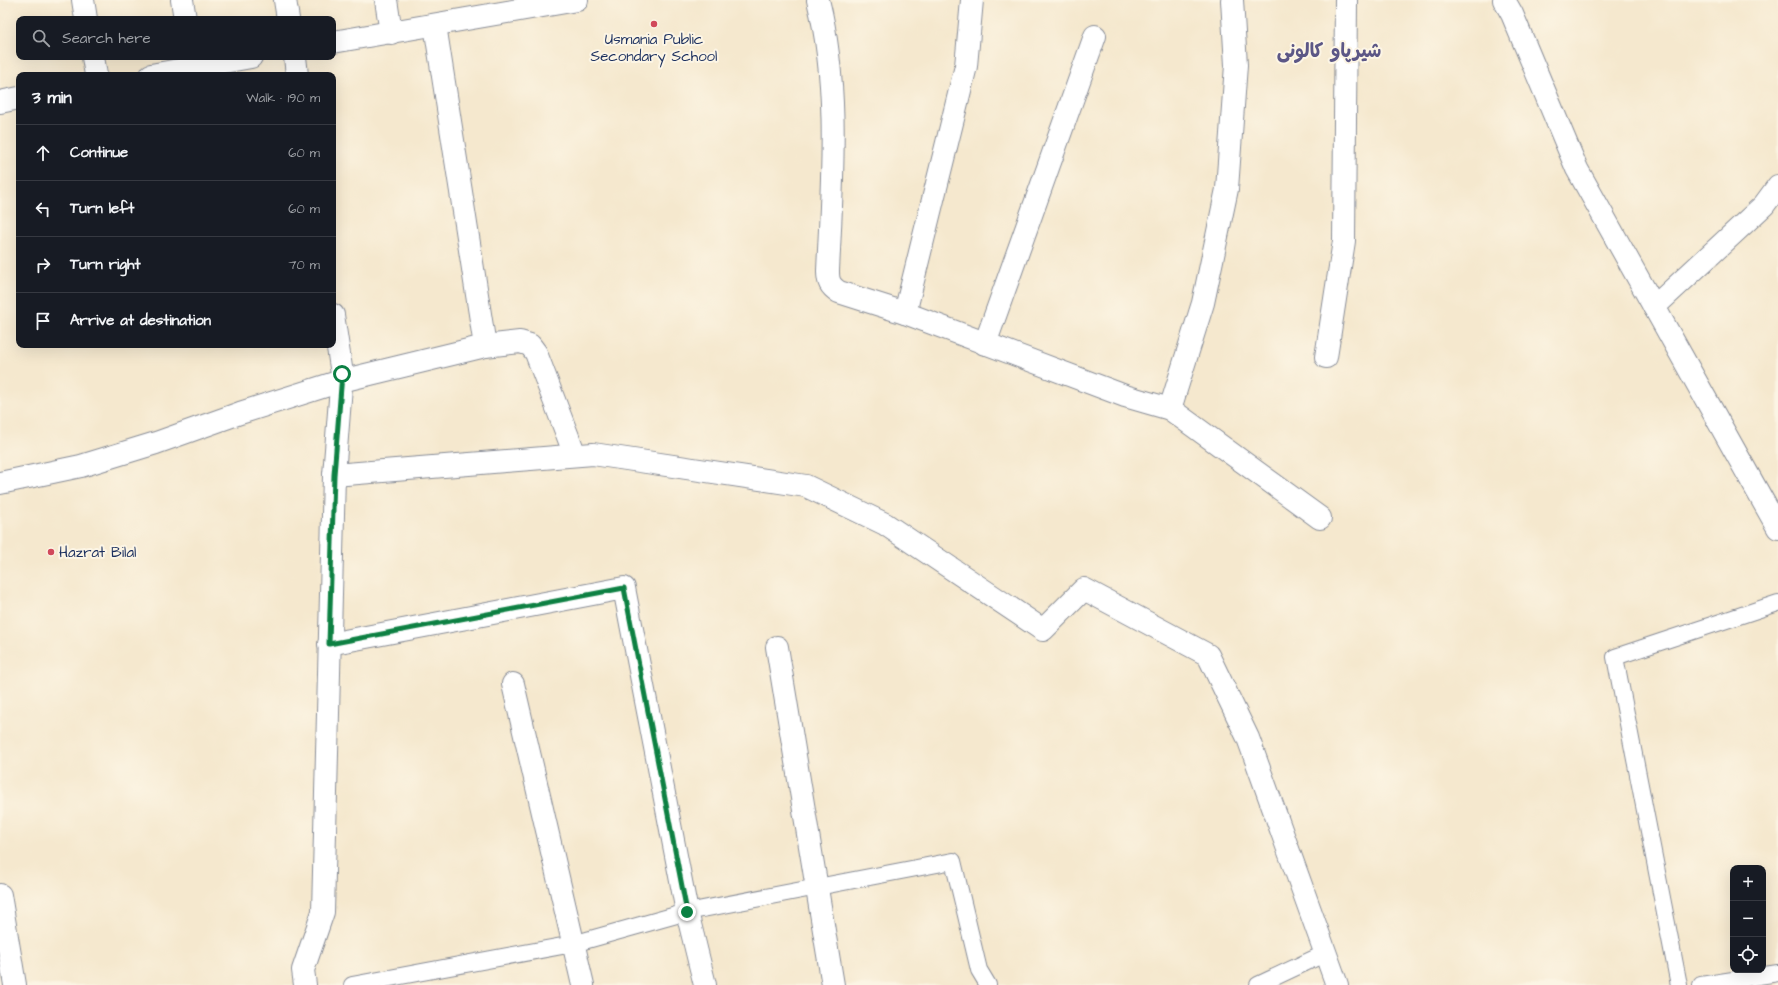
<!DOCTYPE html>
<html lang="en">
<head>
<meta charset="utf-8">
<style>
	:root { --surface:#171b24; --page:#20242c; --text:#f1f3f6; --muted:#9ea1a6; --line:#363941 }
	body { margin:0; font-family:"Architects Daughter","Playpen Sans Arabic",sans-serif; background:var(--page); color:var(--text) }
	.controls { position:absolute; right:12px; bottom:12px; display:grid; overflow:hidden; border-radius:8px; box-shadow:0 4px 16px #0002 }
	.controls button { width:36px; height:36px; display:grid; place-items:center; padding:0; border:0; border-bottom:1px solid var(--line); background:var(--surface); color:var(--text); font:20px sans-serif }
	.stop { position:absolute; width:12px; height:12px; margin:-9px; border:3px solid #0b8043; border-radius:50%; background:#fff }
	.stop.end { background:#0b8043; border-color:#fff; box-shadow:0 1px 4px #0008 }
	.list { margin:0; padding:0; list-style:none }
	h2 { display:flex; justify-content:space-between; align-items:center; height:52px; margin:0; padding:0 16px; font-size:17px }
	h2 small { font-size:13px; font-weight:400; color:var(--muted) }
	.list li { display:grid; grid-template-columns:26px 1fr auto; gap:12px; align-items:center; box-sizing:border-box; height:56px; padding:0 16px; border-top:1px solid var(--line) }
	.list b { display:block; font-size:15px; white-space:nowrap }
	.list em { font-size:13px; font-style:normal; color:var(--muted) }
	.icon { flex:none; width:22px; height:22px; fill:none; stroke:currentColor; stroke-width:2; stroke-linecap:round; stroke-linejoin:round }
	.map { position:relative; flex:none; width:1778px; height:985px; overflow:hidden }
	.search { position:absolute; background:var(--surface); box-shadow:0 4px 16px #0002; left:16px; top:16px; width:320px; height:44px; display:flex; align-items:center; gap:10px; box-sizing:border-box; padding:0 14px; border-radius:8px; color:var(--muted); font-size:15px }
	.panel { position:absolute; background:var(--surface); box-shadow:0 4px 16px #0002; left:16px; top:72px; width:320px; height:276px; border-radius:8px }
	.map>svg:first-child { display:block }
</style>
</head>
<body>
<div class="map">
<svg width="1778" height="985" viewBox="0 0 1778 985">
	<rect width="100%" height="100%" fill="#fcf5e5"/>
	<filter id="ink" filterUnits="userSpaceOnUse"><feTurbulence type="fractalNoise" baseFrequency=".025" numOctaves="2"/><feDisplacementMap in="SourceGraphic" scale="8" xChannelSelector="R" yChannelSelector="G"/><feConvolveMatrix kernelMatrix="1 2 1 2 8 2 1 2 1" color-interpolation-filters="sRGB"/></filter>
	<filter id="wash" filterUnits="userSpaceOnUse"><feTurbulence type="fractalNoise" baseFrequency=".012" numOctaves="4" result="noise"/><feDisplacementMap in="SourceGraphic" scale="16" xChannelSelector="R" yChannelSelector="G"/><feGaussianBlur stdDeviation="0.9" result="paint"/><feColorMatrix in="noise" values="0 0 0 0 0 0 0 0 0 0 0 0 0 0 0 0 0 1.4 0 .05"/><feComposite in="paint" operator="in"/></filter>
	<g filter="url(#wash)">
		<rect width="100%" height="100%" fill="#f5e8ce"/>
	</g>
	<g filter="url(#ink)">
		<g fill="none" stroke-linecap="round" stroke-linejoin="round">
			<defs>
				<g id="service">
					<path d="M352 985 573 944 687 912 953 861 979 970 988 985"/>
					<path d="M1258 985 1326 953"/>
					<path d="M1679 985 1615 657 1778 603"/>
					<path d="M1701 985 1778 973"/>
				</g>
				<g id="minor">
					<path d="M83 0 86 19"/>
					<path d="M182 0 185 19"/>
					<path d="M285 0 288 19"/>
					<path d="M386 0 391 33"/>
					<path d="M818 0C840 87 832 182 828 271 828 282 830 286 839 292L905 313 1125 396 1170 409 1320 518"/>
					<path d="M1504 0 1512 14 1577 169 1778 528"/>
					<path d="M93 57 96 75"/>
					<path d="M295 57 297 75"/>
					<path d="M1654 307 1764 205 1778 186"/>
					<path d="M905 313 966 66 972 0"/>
					<path d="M985 344 1095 36"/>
					<path d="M485 346 520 342 530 345 536 353 575 455"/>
					<path d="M1326 357 1344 241 1346 0"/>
					<path d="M1170 409 1203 303 1227 189 1236 65 1232 0"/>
					<path d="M334 475 593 454 806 486 885 524 1043 630 1084 589 1208 655 1248 738 1337 985"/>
					<path d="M0 483 81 466 156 443 240 413 341 381 485 346 435 25"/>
					<path d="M329 644 624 588 687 912 705 985"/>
					<path d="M777 647 833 985"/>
					<path d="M513 684 583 985"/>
					<path d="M305 985 303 970 323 912 334 475 342 374 333 315"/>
				</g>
				<g id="tertiary">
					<path d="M333 42 577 0"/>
					<path d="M151 75 251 57"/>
					<path d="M0 102 19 98"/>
					<path d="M0 895 15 985"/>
				</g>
			</defs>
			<!-- service casing -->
			<use href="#service" stroke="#888c96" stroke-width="18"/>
			<!-- minor casing -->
			<use href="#minor" stroke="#888c96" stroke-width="24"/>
			<!-- tertiary casing -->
			<use href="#tertiary" stroke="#888c96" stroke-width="24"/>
			<!-- service -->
			<use href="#service" stroke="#fff" stroke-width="16"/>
			<!-- minor -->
			<use href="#minor" stroke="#fff" stroke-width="22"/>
			<!-- tertiary -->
			<use href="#tertiary" stroke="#fff" stroke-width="22"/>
		</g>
	</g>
	<g fill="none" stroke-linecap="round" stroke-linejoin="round" filter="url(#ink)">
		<!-- route -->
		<path stroke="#0b8043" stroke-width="5" d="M342 374 334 475 329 644 624 588 687 912"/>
	</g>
	<!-- markers -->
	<g fill="#d1495b" stroke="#fcf5e5" stroke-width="1.5">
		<circle cx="654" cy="24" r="4"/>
		<circle cx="51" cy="552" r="4"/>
	</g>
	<g text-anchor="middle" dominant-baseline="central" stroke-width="4" stroke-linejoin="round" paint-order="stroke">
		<!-- poi labels -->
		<g font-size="15" fill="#1b2f5e" stroke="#fcf5e5">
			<text x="654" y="39">Usmania Public<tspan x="654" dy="17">Secondary School</tspan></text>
			<text x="59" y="552" text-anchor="start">Hazrat Bilal</text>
		</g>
		<!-- district labels -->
		<g font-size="19" font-weight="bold" fill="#5c5786" stroke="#fcf5e5">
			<text x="1329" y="51">شیرپاو کالونی</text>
		</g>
	</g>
</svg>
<div class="controls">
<button>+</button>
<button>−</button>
<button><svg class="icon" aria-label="locate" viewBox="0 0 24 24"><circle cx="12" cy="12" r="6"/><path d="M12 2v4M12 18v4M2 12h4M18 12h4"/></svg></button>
</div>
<div class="stop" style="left:342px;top:374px"></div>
<div class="stop end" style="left:687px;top:912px"></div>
<div class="search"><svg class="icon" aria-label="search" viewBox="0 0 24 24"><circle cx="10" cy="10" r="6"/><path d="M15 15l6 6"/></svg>Search here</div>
<section class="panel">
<h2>3 min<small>Walk · 190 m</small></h2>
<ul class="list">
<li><svg class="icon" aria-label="ahead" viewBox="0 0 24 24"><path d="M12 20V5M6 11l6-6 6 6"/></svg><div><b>Continue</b></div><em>60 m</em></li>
<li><svg class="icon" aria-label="left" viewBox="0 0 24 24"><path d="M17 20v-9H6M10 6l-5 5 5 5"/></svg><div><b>Turn left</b></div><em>60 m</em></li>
<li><svg class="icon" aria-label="right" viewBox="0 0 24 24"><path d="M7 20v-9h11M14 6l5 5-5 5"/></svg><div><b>Turn right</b></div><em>70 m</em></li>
<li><svg class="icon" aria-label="arrive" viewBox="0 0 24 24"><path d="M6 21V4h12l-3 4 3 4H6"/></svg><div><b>Arrive at destination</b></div></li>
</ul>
</section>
</div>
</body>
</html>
